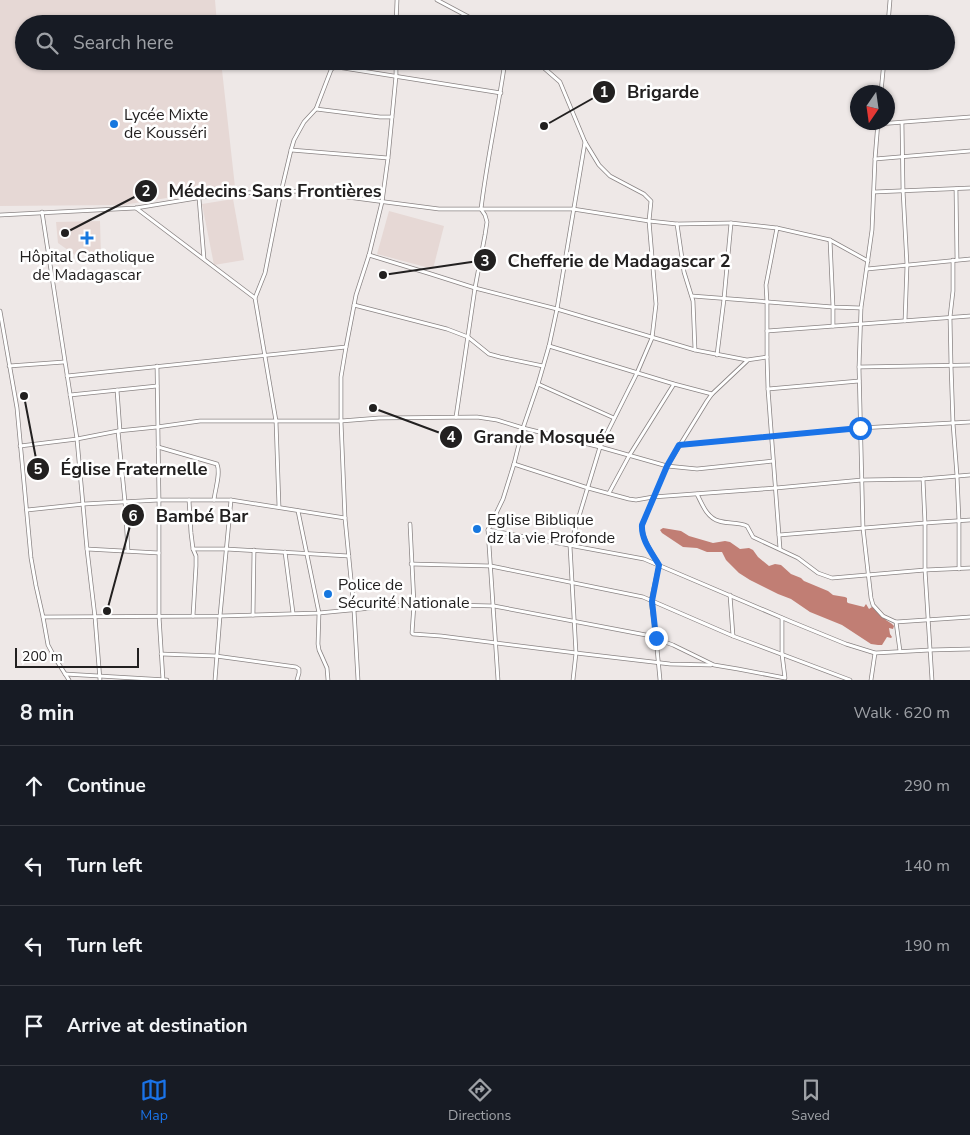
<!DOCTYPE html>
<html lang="en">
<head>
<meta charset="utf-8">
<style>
	:root { --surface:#171b24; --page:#20242c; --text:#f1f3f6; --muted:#9ea1a6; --line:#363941; --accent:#1a73e8 }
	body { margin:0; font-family:"Nunito Sans",sans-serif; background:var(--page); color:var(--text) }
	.compass { position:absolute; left:850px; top:85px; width:45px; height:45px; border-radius:50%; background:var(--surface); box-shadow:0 1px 4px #0004; rotate:193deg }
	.scale { position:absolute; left:15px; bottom:12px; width:124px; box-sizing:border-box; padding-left:5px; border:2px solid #222020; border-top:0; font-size:14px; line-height:18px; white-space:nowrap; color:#222020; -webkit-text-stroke:4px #fff; paint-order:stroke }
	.stop { position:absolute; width:15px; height:15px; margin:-11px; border:4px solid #1a73e8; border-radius:50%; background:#fff }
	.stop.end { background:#1a73e8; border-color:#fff; box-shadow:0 1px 5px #0008 }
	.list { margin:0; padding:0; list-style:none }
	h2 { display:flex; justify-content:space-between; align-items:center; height:65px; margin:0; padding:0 20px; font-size:21px }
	h2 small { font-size:16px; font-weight:400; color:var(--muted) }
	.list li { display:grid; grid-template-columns:32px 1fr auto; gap:15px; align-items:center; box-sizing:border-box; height:80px; padding:0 20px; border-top:1px solid var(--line) }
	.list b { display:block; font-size:19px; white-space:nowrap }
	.list em { font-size:16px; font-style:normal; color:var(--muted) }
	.icon { flex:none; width:28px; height:28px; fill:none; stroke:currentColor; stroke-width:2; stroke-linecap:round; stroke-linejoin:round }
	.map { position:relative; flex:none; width:970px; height:680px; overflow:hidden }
	.search { position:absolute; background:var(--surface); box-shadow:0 1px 4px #0004; left:15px; right:15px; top:15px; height:55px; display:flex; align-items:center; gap:12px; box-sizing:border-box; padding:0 18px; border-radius:28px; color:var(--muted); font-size:19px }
	.sheet { height:385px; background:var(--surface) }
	nav { display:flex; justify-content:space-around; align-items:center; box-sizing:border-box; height:70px; border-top:1px solid var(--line); background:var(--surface); font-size:14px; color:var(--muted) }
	nav a { display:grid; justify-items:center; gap:2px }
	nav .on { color:var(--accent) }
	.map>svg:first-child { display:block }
</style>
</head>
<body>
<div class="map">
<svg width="970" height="680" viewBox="0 0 970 680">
	<rect width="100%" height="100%" fill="#eee8e7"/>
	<!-- built -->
	<g fill="#e6d8d5">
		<path d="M0 0H215L217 24H24V61H221L235 187 123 205 0 206Z"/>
		<path d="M233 199 244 260 214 265 202 204Z"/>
		<path d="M389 211 444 226 433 269 377 254Z"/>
		<path d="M100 221 101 255H75L58 243 56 222Z"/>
	</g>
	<!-- water -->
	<path fill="#c17e74" d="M663 528 681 531 689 536 713 543 725 541 730 542 740 549 749 548 753 550 758 557 769 566 775 564 781 565 791 574 801 578 804 581 828 591 833 595 845 597 847 598V602L848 603 864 607 866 604 869 609 872 607 876 609 878 613 882 612 886 620 892 624 894 626 893 629 889 628 890 634 892 637 891 638 887 637 882 645H878L871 644 842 625 810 612 791 599 778 594 750 580 739 573 726 560 722 552H707L697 548 683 547 662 533 660 530Z"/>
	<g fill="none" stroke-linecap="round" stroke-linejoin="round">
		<defs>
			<g id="street">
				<path d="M437 0 482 24"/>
				<path d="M396 24 397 0"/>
				<path d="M888 24 890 0"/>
				<path d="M536 61 560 82 585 142 599 165 610 176 644 194 651 201 649 221 656 304 652 338 637 373 600 447 570 546 576 653 573 680"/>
				<path d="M881 92 884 61"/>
				<path d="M316 109 380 117H392"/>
				<path d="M878 122 875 159 872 230 861 308 859 367 863 528 871 598 873 605 883 616 896 622 970 617"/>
				<path d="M902 123 903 190 907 265 905 321"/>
				<path d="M878 124 970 117"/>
				<path d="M291 150 388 158"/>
				<path d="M875 159 970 151"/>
				<path d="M956 189 957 260"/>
				<path d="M874 192 970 188"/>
				<path d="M199 198 204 259"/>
				<path d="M136 208 255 298 276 421 279 507"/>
				<path d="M42 212 77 439 87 549 95 617 100 680"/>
				<path d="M0 215 136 208 209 196 244 193 301 191 439 209H573L649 221 677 224 731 223"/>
				<path d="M677 224 684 272 693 301 695 350"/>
				<path d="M830 240 833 307V326"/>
				<path d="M369 255 431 274 475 288 557 309 695 350 747 360 767 357"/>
				<path d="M953 260V291L950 317 951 365 953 423 957 476 959 521V569"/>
				<path d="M867 269 970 259"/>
				<path d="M692 296 833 307 861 308"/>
				<path d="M255 298 265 273 281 192 291 150 294 140 304 122 316 109 331 70 333 68 337 67 501 93"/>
				<path d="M354 305 447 329 468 337 489 354 500 357 543 366"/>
				<path d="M0 311 17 408 31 558 36 586 43 617 48 645 55 658 69 680"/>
				<path d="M767 331 970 316"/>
				<path d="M549 346 674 384 712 394"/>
				<path d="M717 355 724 299 731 223 777 228"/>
				<path d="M9 366 64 362"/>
				<path d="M157 366 159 500V616L163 680"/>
				<path d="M859 367 970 365"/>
				<path d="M67 376 346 347"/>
				<path d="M538 384 614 418"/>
				<path d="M768 389 859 381"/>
				<path d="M117 390 120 431"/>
				<path d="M70 395 157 386"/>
				<path d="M456 417 475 288 485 235 487 222 485 215 481 209C487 159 498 111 505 61"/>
				<path d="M118 431 125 502 128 551"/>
				<path d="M680 445 860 428 970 422"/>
				<path d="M20 446 77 439 118 431 157 427 200 421H341L379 418 477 417 497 420 523 428 600 447 667 466 697 469 773 461"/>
				<path d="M158 447 217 464C221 474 215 489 214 500"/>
				<path d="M514 464 588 488 629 499 636 500 653 497 776 488 862 480 923 479 970 475"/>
				<path d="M923 479 925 523V570L932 680"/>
				<path d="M609 493 629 456 674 384"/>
				<path d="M697 494C702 504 707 518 719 521 728 524 738 522 747 526L753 537 798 558 818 573 832 578 925 570 970 568"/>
				<path d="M189 500 191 533 193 549 196 556V566L193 616"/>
				<path d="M27 510 84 504 159 500H231L345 518"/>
				<path d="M298 511 319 613 318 644 319 650 327 668 328 680"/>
				<path d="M410 524 414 604 412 633 413 634 441 636 576 653 670 664 711 665"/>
				<path d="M488 530 644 559 792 622 846 644 875 653 930 650 970 649"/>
				<path d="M779 535 925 523 970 520"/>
				<path d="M87 549 159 553"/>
				<path d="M193 549H226L349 556"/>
				<path d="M780 549 768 389 767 357V303L766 285 777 228 830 240 868 261"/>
				<path d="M285 552 293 613"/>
				<path d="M411 564 491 566 643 597 733 636 850 680"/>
				<path d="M730 595 733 636"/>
				<path d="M253 615 254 550"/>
				<path d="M43 617 220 616 319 613 414 604 494 606 646 635 673 645 714 665 738 669 785 678 782 654V618"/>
				<path d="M896 622 900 651"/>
				<path d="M161 654 216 656 296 667 299 669V673L297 680"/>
				<path d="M65 674 167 680"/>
				<path d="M215 680 220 616 231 500"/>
				<path d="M358 680 354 610 345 518 341 421V377L346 347 356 295 369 255 382 202 388 158 396 76V61"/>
				<path d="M498 680 488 530 503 499 514 464 523 428 538 384 549 346 557 309 585 142"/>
				<path d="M660 680 656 638 651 601 659 565C652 552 642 540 642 525L667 466 707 401 712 394 747 361"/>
				<path d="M871 680 875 653"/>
			</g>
		</defs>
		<!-- street casing -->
		<use href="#street" stroke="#8a8484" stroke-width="4.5"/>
		<!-- street -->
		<use href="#street" stroke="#fff" stroke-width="3"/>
	</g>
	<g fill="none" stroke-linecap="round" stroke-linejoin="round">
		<!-- route -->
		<path stroke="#1a73e8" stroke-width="6" d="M656 638 652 601 659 565C652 553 641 540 642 525L667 466 679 445 860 428"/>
	</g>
	<!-- markers -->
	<g fill="#1677df" stroke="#fff" stroke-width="2">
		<circle cx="114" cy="124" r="5"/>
		<path d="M84.5 230.5h5v5h5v5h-5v5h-5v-5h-5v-5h5z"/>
		<circle cx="477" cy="529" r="5"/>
		<circle cx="328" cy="594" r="5"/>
	</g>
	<g text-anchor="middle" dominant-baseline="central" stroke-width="5" stroke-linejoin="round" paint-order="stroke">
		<!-- poi labels -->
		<g font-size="16" fill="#222020" stroke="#fff" text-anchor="start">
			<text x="124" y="115">Lycée Mixte<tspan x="124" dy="18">de Kousséri</tspan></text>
			<text x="87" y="257" text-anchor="middle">Hôpital Catholique<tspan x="87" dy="18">de Madagascar</tspan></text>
			<text x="487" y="520">Eglise Biblique<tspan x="487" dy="18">dz la vie Profonde</tspan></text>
			<text x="338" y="585">Police de<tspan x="338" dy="18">Sécurité Nationale</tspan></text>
		</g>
	</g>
	<!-- callouts -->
	<path fill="none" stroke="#222020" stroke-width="2" d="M544 126L604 92M65 233L146 191M383 275L485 260M373 408L451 437M24 396L38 469M107 611L133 515"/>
	<g fill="#222020" stroke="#fff" stroke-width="2">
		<circle cx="544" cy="126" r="5"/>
		<circle cx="65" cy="233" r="5"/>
		<circle cx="383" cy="275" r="5"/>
		<circle cx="373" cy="408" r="5"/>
		<circle cx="24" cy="396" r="5"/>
		<circle cx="107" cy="611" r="5"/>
		<circle cx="604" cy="92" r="12"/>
		<circle cx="146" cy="191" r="12"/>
		<circle cx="485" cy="260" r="12"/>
		<circle cx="451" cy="437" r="12"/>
		<circle cx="38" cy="469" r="12"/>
		<circle cx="133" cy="515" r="12"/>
	</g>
	<g font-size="15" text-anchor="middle" font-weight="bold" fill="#fff">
		<text x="604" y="97">1</text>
		<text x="146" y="196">2</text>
		<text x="485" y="266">3</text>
		<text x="451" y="442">4</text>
		<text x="38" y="474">5</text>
		<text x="133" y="521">6</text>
	</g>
	<g font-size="18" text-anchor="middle" font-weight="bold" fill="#222020" stroke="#fff" stroke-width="5" stroke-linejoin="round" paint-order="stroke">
		<text x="663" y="98">Brigarde</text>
		<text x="275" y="197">Médecins Sans Frontières</text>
		<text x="619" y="267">Chefferie de Madagascar 2</text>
		<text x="544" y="443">Grande Mosquée</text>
		<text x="134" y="475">Église Fraternelle</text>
		<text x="202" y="522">Bambé Bar</text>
	</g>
</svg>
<svg class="compass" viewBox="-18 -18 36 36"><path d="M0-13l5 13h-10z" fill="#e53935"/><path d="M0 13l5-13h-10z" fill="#9ea1a6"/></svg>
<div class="scale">200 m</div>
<div class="stop" style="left:860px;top:428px"></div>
<div class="stop end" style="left:656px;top:638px"></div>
<div class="search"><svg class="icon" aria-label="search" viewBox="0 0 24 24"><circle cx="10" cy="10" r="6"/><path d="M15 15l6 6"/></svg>Search here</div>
</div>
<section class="sheet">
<h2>8 min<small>Walk · 620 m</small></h2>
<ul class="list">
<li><svg class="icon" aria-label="ahead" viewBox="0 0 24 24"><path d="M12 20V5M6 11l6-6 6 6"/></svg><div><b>Continue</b></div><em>290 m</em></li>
<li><svg class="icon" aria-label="left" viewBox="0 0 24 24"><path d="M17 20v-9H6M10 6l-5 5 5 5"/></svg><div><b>Turn left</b></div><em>140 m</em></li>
<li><svg class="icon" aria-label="left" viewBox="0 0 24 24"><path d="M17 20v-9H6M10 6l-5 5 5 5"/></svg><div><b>Turn left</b></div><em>190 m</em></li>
<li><svg class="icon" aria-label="arrive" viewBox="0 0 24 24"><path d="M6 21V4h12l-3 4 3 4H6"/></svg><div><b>Arrive at destination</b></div></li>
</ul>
</section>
<nav>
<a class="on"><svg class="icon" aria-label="map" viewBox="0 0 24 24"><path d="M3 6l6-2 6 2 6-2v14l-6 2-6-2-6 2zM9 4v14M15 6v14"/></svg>Map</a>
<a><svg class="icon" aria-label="directions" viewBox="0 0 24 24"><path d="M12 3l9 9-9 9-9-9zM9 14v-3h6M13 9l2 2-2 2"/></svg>Directions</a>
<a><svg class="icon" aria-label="saved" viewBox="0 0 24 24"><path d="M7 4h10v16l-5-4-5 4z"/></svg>Saved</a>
</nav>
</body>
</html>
